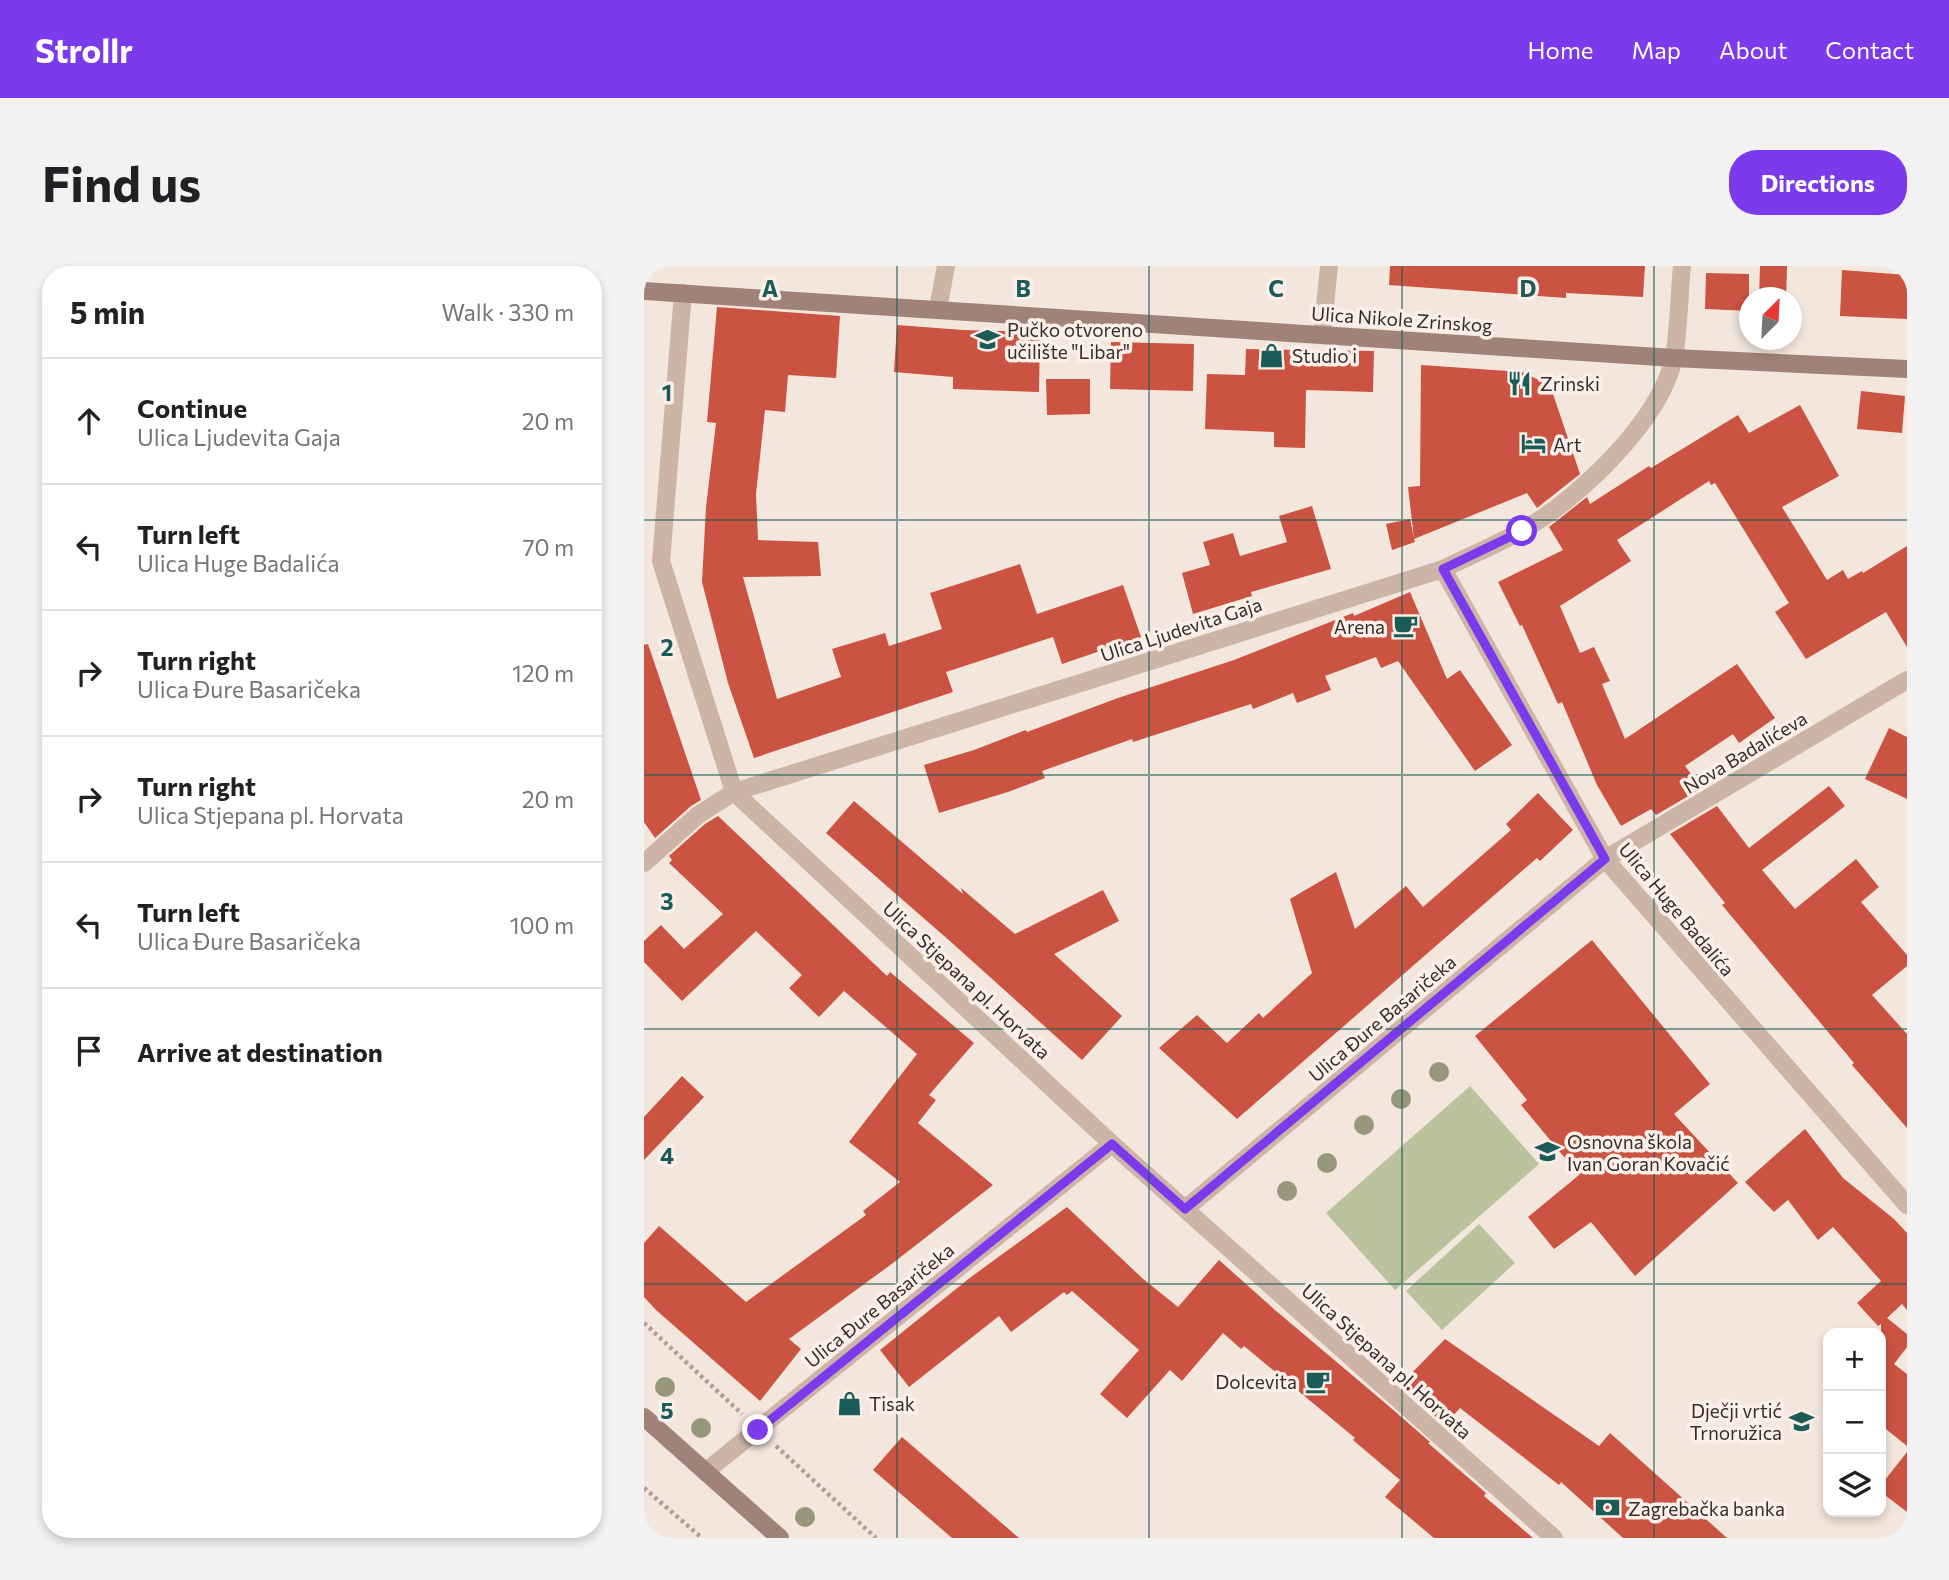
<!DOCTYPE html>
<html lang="en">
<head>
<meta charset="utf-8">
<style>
	:root { --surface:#fff; --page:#f2f2f2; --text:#202124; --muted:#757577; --line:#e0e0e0; --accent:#7c3aed }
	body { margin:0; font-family:Commissioner,sans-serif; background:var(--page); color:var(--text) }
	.controls { position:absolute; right:21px; bottom:21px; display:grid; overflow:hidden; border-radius:14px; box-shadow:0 4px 10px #0003 }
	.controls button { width:63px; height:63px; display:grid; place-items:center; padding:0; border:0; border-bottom:2px solid var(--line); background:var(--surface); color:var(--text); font:35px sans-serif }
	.compass { position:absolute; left:1095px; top:21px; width:63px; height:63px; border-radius:50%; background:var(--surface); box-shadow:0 4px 10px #0003; rotate:24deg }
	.stop { position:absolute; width:21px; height:21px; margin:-16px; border:5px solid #7c3aed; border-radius:50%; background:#fff }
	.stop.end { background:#7c3aed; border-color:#fff; box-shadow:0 2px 7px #0008 }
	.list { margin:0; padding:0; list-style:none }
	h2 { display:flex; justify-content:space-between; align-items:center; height:91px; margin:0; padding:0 28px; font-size:30px }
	h2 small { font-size:23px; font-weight:400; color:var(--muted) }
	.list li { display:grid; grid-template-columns:46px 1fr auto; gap:21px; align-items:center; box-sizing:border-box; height:126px; padding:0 28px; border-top:2px solid var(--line) }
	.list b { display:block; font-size:26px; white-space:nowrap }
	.list p { margin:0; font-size:23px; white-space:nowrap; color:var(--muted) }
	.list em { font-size:23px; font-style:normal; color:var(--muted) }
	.icon { flex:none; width:38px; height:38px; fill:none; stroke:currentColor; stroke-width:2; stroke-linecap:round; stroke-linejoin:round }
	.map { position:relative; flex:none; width:1263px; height:1272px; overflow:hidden; border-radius:28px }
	header { display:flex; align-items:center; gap:42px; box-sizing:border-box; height:98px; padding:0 35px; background:var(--accent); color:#fff }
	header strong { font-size:33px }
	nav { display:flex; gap:38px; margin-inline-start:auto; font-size:24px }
	.intro { display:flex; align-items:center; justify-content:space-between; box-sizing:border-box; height:168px; padding:0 42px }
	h1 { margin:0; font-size:49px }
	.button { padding:18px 32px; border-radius:28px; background:var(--accent); color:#fff; font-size:24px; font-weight:700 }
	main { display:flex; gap:42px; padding:0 42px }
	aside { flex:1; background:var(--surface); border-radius:28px; box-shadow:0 4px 10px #0003 }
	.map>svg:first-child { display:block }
</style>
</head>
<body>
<header>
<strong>Strollr</strong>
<nav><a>Home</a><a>Map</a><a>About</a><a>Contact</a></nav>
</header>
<div class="intro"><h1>Find us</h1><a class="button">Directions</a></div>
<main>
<aside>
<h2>5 min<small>Walk · 330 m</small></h2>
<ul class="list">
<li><svg class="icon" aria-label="ahead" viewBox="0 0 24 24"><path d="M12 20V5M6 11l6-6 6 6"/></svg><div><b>Continue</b><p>Ulica Ljudevita Gaja</p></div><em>20 m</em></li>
<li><svg class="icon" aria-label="left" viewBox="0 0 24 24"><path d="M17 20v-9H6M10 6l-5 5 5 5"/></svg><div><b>Turn left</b><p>Ulica Huge Badalića</p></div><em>70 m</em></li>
<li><svg class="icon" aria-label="right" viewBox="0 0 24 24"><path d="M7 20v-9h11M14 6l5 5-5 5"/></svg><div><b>Turn right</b><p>Ulica Đure Basaričeka</p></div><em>120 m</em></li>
<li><svg class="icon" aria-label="right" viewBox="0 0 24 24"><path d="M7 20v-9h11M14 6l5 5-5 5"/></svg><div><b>Turn right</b><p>Ulica Stjepana pl. Horvata</p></div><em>20 m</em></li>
<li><svg class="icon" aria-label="left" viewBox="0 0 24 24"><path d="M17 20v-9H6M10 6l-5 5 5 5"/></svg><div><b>Turn left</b><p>Ulica Đure Basaričeka</p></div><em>100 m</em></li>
<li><svg class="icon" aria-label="arrive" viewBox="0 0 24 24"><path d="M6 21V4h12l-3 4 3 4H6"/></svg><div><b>Arrive at destination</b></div></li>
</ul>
</aside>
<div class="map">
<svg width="1263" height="1272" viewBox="0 0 1263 1272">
	<rect width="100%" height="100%" fill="#f3e6dc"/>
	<!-- green -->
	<g fill="#bac39b">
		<path d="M826 820 895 898 751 1024 682 947Z"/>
		<path d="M835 958 871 997 798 1064 762 1025Z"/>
	</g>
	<!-- building -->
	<g fill="#cb5342">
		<path d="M746 0H1001L999 31 922 27V32L745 19Z"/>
		<path d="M1116 0H1143L1142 32H1115Z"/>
		<path d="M1198 4 1263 9V53L1196 50Z"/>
		<path d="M1062 7 1105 8V45L1061 43Z"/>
		<path d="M73 41 196 50 192 112 144 109 141 146 121 144 112 228 114 274 174 276 177 310 99 311 133 433 197 411 188 383 241 367 245 380 298 363 286 327 376 298 393 348 479 319 497 371 418 398 409 371 302 406 309 426 110 492 84 417 58 316 62 241 72 157 63 156Z"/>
		<path d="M253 59 319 64 396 66 395 126 309 123V111L250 106Z"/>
		<path d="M467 76 550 78 549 125 466 123Z"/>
		<path d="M602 83 730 85 729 126 662 124 661 182 630 181V166L561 163 563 108 601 109Z"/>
		<path d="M777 99 878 106 895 114 908 125 936 208 893 242 883 227 770 273 771 276 748 284 742 258 766 253 770 273 764 221 776 220Z"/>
		<path d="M402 113H446V148L403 149Z"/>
		<path d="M1217 125 1261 130 1258 167 1213 163Z"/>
		<path d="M1156 139 1195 210 1138 241 1183 314 1199 304 1204 313 1218 305 1219 307 1263 280V381L1242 346 1162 393 1131 346 1145 337 1071 217 1067 219 1065 215 973 274 987 295 916 340 936 387 950 381 966 415 958 418 981 473 1093 398 1131 452 1095 477 1089 468 1041 500 1058 522 1012 549 1007 543 977 560 953 519 918 436 914 438 878 359 876 360 854 316 919 284 905 261 943 231 946 238 1005 200 1007 202 1094 149 1105 167Z"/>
		<path d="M668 240 687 303 607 326 608 330 549 348 538 307 566 299 559 276 589 267 596 290 643 276 635 250Z"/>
		<path d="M766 326 803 413 816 404 868 479 831 505 754 395 737 402 732 391 681 410 687 424 653 437 649 427 609 443 607 438 489 476 488 473 398 505 401 512 364 526 295 547 280 499 330 484 382 464 383 466 474 432 590 394 709 347 710 350Z"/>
		<path d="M4 378 57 534 47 540 11 572 0 556V379Z"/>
		<path d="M1245 462 1263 471V533L1221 513Z"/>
		<path d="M1185 520 1201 540 1118 604 1151 643 1212 593 1235 621 1217 636 1263 689V700L1228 729 1263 768V862L1208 799 1210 797 1078 639 1081 637 1026 568 1073 540 1105 582Z"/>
		<path d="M894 527 929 564 896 595 893 592 593 853 515 782 553 749 583 777 615 747 619 752 668 707 646 633 692 606 711 663 762 620 779 641 867 564 862 558Z"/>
		<path d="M210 535 319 628 317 622 371 668 459 624 475 655 410 688 478 750 438 794 307 676 182 567Z"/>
		<path d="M74 550 243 710 246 706 330 777 285 829 292 834 274 857 349 919 249 997 145 1073 157 1083 116 1135 12 1044 0 1031V977L15 960 102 1036 222 949 219 945 256 916 205 876 273 788 200 725 175 751 145 722 158 709 112 665 38 735 0 696V675L17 659 40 683 79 648 25 597 28 594 25 590 61 558Z"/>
		<path d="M948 674 1066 818 1030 848 1094 917 991 1010 947 956 910 983 884 951 935 909 877 839 883 834 831 770Z"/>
		<path d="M38 810 60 831 0 894V851Z"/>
		<path d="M1161 863 1199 912 1250 953 1263 967V1044L1258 1038 1243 1052 1263 1068V1081L1250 1098 1263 1108V1180L1237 1159V1058L1234 1060 1213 1037 1237 1015 1189 961 1174 974 1144 934 1130 946 1101 916Z"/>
		<path d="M423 941 498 1012 534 1041 575 994 631 1044 740 1136 786 1176 784 1177 842 1227 840 1230 889 1272H790L741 1231 756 1214 709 1174 711 1172 600 1080 597 1083 579 1067 538 1115 526 1104 483 1152 456 1128 495 1084 428 1025 423 1029 420 1026 367 1066 355 1050 265 1121 236 1084 327 1011Z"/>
		<path d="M801 1073 955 1180 966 1167 1083 1272H979L917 1216 915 1219 816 1142 801 1159 756 1119Z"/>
		<path d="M258 1171 375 1272H308L229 1204Z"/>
		<path d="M1263 1186V1246L1237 1226V1219Z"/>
	</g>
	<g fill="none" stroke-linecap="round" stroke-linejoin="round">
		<!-- path -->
		<g stroke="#b89d91" stroke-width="4.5" stroke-dasharray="3.5 3.5" stroke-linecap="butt">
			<path d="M0 1057 98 1148"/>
			<path d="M132 1180 232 1272"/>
			<path d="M0 1222 58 1272"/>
		</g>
		<!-- lane -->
		<path stroke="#ccb4a7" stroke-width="18" d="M678 69 685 0"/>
		<!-- street -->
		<g stroke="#ccb4a7" stroke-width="18">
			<path d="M39 27 17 295 90 526 468 878 910 1272"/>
			<path d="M294 43 302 0"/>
			<path d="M799 303 961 593 1263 939"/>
			<path d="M0 597 54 549 90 526 799 303C825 290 852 279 877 265 931 236 1018 154 1030 91 1035 62 1035 30 1038 0"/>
			<path d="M541 943 961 593 1263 414"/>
			<path d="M61 1206 468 878"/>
		</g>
		<!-- secondary -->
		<g stroke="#a08278" stroke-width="18">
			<path d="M0 25 1030 92 1263 103"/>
			<path d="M0 1151 136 1272"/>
		</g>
	</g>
	<!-- trees -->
	<g fill="#97987b">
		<circle cx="795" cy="806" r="10"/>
		<circle cx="757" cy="833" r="10"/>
		<circle cx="720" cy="859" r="10"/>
		<circle cx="683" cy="897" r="10"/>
		<circle cx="643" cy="925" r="10"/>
		<circle cx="21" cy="1121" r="10"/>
		<circle cx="57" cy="1162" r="10"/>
		<circle cx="161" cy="1251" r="10"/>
	</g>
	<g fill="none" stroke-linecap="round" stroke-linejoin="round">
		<!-- route -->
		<path stroke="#7c3aed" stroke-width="9" d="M114 1164 468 878 541 943 961 593 799 303 878 265"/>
	</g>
	<!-- grid -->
	<path fill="none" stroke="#1b5c59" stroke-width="2" stroke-opacity="0.55" d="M253 0V1272M505 0V1272M758 0V1272M1010 0V1272M0 254H1263M0 509H1263M0 763H1263M0 1018H1263"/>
	<!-- icons -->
	<defs>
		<symbol id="university-bare" viewBox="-9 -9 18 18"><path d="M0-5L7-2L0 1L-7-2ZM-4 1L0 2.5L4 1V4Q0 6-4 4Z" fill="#1b5c59" stroke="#faf0e9" stroke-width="2.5" paint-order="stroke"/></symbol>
		<symbol id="shop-bare" viewBox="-9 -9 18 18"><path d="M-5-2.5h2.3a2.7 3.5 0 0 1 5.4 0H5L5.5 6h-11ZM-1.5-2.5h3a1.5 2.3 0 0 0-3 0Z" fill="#1b5c59" stroke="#faf0e9" stroke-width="2.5" paint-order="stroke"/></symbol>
		<symbol id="restaurant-bare" viewBox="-9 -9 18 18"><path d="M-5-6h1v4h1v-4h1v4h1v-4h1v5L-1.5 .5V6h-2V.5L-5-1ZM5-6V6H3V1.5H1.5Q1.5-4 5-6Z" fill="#1b5c59" stroke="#faf0e9" stroke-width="2.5" paint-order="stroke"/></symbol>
		<symbol id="hotel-bare" viewBox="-9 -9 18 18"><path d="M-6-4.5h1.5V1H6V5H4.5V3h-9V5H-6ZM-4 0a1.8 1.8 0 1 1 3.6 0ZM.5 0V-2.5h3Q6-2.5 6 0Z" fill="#1b5c59" stroke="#faf0e9" stroke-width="2.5" paint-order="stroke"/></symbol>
		<symbol id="cafe-bare" viewBox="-9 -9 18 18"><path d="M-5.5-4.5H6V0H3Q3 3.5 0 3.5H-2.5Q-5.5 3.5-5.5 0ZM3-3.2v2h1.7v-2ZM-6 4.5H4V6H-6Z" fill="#1b5c59" stroke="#faf0e9" stroke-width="2.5" paint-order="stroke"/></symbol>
		<symbol id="school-bare" viewBox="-9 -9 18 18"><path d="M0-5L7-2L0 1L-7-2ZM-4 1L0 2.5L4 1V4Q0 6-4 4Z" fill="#1b5c59" stroke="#faf0e9" stroke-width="2.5" paint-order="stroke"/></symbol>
		<symbol id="bank-bare" viewBox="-9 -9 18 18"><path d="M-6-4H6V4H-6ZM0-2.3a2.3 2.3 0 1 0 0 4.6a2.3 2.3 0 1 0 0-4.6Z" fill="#1b5c59" stroke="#faf0e9" stroke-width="2.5" paint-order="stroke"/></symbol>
	</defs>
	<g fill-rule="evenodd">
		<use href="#university-bare" x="326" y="56" width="35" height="35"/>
		<use href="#shop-bare" x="610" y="72" width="35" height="35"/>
		<use href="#restaurant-bare" x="858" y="100" width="35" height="35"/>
		<use href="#hotel-bare" x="872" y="160" width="35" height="35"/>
		<use href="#cafe-bare" x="744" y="342" width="35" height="35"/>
		<use href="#school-bare" x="886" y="868" width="35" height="35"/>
		<use href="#cafe-bare" x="656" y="1098" width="35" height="35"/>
		<use href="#shop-bare" x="188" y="1120" width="35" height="35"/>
		<use href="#school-bare" x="1140" y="1138" width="35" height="35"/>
		<use href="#bank-bare" x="946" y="1224" width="35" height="35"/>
	</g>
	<g text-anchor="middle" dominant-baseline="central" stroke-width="7" stroke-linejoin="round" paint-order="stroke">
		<!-- street labels -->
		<g font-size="19" fill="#382b28" stroke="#faf0e9">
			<text transform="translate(758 53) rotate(4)">Ulica Nikole Zrinskog</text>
			<text transform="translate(537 363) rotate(-18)">Ulica Ljudevita Gaja</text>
			<text transform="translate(1101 486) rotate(-31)">Nova Badalićeva</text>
			<text transform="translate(1033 643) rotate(50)">Ulica Huge Badalića</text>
			<text transform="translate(323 714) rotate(43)">Ulica Stjepana pl. Horvata</text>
			<text transform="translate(738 752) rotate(-40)">Ulica Đure Basaričeka</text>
			<text transform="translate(235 1039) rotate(-39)">Ulica Đure Basaričeka</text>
			<text transform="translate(743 1095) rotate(42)">Ulica Stjepana pl. Horvata</text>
		</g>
		<!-- poi labels -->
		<g font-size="19" fill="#382b28" stroke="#faf0e9" text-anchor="start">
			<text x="363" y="63">Pučko otvoreno<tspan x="363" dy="22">učilište "Libar"</tspan></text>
			<text x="648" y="89">Studio i</text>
			<text x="896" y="117">Zrinski</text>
			<text x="909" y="178">Art</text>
			<text x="741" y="360" text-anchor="end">Arena</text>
			<text x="923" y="875">Osnovna škola<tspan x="923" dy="22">Ivan Goran Kovačić</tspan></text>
			<text x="653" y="1115" text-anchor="end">Dolcevita</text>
			<text x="225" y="1137">Tisak</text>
			<text x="1138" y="1144" text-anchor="end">Dječji vrtić<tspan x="1138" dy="22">Trnoružica</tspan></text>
			<text x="984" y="1242">Zagrebačka banka</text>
		</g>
	</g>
	<g font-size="23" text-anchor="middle" font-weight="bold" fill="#1b5c59" stroke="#faf0e9" stroke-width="7" stroke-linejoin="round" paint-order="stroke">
		<text x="126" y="31">A</text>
		<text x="379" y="31">B</text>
		<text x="632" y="31">C</text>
		<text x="884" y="31">D</text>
		<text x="23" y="135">1</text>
		<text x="23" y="390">2</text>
		<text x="23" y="644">3</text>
		<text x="23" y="898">4</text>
		<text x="23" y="1153">5</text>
	</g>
</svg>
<div class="controls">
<button>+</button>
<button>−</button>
<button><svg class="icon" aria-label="layers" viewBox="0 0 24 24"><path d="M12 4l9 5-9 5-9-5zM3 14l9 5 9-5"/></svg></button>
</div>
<svg class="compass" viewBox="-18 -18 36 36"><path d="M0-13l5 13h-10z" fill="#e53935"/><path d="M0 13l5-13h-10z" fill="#757577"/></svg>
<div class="stop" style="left:878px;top:265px"></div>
<div class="stop end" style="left:114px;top:1164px"></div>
</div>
</main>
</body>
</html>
